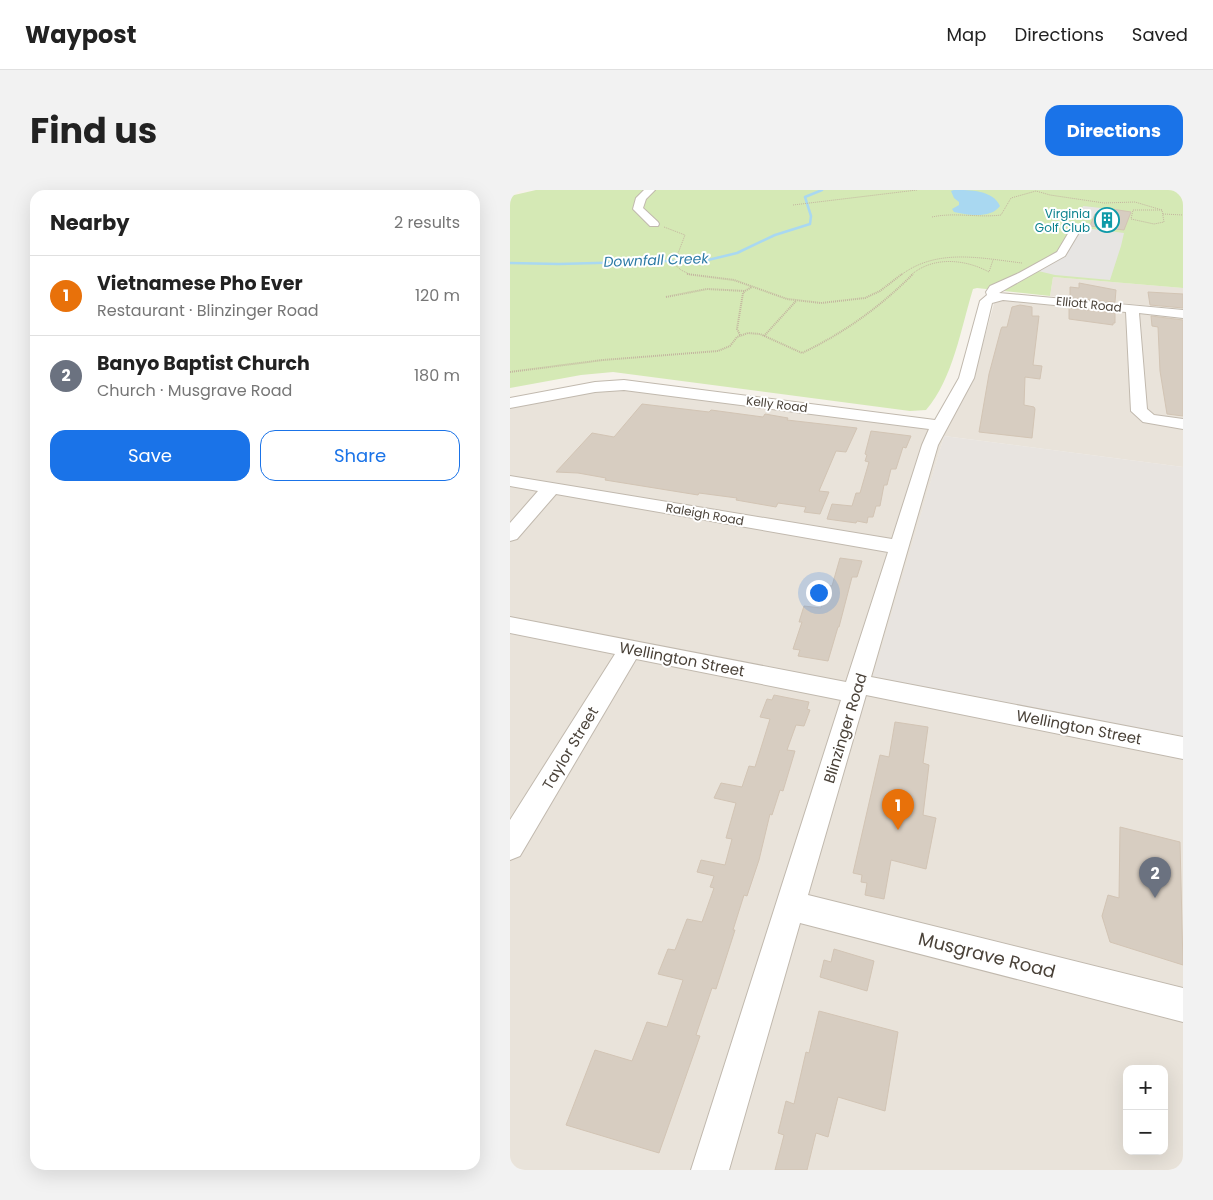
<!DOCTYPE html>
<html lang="en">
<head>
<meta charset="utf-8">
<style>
	:root { --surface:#fff; --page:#f2f2f2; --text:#222; --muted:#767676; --line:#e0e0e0; --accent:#1a73e8 }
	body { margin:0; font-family:Poppins,sans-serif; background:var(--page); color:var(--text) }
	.controls { position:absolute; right:15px; bottom:15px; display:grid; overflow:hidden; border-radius:10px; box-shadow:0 5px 20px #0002 }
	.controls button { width:45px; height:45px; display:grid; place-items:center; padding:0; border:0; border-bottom:1px solid var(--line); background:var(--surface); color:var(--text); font:25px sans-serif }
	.you { position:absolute; left:308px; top:402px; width:18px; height:18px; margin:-12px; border:4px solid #fff; border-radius:50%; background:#1a73e8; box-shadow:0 0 0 8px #1a73e833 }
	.badge { display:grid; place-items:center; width:32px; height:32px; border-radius:50%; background:var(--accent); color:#fff; font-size:16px; font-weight:700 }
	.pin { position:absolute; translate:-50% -41px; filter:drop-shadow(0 1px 2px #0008) }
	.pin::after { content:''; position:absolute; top:26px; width:18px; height:15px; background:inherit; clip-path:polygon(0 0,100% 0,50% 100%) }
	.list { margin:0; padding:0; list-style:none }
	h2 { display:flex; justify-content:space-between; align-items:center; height:65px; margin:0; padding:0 20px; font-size:21px }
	h2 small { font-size:16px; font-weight:400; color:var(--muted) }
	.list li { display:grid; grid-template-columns:32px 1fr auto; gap:15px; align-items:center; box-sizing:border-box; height:80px; padding:0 20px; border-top:1px solid var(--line) }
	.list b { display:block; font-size:19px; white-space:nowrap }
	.list p { margin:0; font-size:16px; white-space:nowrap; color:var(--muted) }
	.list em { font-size:16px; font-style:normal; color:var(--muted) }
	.actions { display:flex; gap:10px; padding:15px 20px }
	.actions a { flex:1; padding:11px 0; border:1px solid var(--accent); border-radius:15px; text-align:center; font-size:18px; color:var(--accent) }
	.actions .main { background:var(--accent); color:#fff }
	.map { position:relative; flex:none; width:673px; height:980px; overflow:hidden; border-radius:15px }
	header { display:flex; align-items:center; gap:30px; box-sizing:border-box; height:70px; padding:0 25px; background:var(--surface); border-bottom:1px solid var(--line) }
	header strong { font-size:24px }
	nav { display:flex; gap:28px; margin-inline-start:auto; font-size:18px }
	.intro { display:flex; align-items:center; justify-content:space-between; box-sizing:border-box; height:120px; padding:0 30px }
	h1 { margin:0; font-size:35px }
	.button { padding:12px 22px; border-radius:15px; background:var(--accent); color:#fff; font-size:18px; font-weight:700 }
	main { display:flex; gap:30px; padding:0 30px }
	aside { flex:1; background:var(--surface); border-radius:15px; box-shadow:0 5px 20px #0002 }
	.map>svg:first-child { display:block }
</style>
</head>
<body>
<header>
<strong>Waypost</strong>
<nav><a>Map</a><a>Directions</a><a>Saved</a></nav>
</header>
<div class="intro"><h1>Find us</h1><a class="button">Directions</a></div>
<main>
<aside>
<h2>Nearby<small>2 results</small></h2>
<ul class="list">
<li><span class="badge" style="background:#e8710a">1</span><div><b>Vietnamese Pho Ever</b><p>Restaurant · Blinzinger Road</p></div><em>120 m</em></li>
<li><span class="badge" style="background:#6b7280">2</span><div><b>Banyo Baptist Church</b><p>Church · Musgrave Road</p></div><em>180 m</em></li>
</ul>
<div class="actions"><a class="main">Save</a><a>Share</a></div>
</aside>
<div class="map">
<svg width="673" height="980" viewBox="0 0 673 980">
	<rect width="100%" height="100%" fill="#f6f2eb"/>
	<!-- residential -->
	<g fill="#e9e3da" fill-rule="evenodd">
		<path d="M543 87 673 98V119L540 106Z"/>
		<path d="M491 109 673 128V277L434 246 363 489 673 546V980H0V217L86 201 116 200 430 238 463 189 485 110ZM617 879H654V961H617Z"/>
	</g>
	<!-- industrial -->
	<path fill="#e8e4e0" d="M434 246 673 277V546L362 489Z"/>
	<!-- green -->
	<path fill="#d5e9b5" d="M26 0H673V98L543 87 540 106 467 98 463 99C451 138 443 189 416 220L400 221 103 182 71 185 0 198V6Z"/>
	<!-- parking -->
	<g fill="#e7e5e3">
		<path d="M573 16 600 19 598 25 585 24 582 29 568 28Z"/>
		<path d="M567 37 614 43 611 56 600 90 545 85 524 80 551 64Z"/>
	</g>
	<!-- water -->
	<path fill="#a9d8f1" d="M444 0C460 0 483 0 490 16 481 29 457 25 444 22L442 19 449 15V12L444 8 441 1Z"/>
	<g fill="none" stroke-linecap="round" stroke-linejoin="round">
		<!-- stream -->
		<path stroke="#a9d8f1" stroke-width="2.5" d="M0 73 49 74 198 70 227 63 265 45 300 34 301 26 295 7 312 0"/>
	</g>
	<!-- building -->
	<g fill="#d7cdc1" stroke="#d2c4b4">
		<path d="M602 19 621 22 614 40 580 36 585 24 600 25Z"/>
		<path d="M569 93 606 100 605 112 560 108V97L569 98Z"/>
		<path d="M638 102 673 104V118L640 115Z"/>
		<path d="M510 115 522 117V126H529L523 175 532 176 530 189 515 187 514 215 524 217 525 219 522 248 469 242 479 184 491 139 492 137H497L502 117Z"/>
		<path d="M559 118 605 123V133H603V135L559 129Z"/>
		<path d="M641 126 673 130V226L657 224 650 181 648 137 642 136Z"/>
		<path d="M132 214 199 222 201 220 253 227 255 224 278 228 277 230 347 238 336 262 326 261 309 301 319 302 310 324 294 322 296 317 268 313 266 317 226 310 227 308 189 303 188 305 95 290 96 288 68 283 46 282 82 243 104 247Z"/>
		<path d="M361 241 401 246 396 258 393 257 386 279H381L377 295H374L370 316H366L363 327H358L357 333 347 331 346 333 317 329 322 314 342 316 346 303H350L359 272 355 271 357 265 355 264Z"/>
		<path d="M330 368 352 371 347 387H342L329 437H328L318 471 288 466 290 460 283 459 292 432H289L294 416 311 418 316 395 322 396Z"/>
		<path d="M264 505 299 512 297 519 300 520 294 536 286 535 277 560 285 561 273 601 270 600 262 625 260 624 249 670 237 706 234 705 223 740H225L206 799 202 798 186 845 190 846 149 963 56 935 85 860 122 871 137 832 157 837 173 790 148 784 158 759 165 760 177 729 192 732 204 698 200 697 204 686 187 682 191 670 215 675 222 649 216 648 226 613 204 608 211 593 232 597 239 576 245 577 260 529 250 527 257 509 262 510Z"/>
		<path d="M385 532 418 537 413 573 419 575 413 625 426 628 416 679 381 670 374 709 355 705 357 693 351 692 352 685 343 683 370 565 379 567Z"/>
		<path d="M610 637 670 652 673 775 600 752 592 726 598 705 609 708Z"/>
		<path d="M324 759 364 771 357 801 310 787 314 770 321 772Z"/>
		<path d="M309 821 388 842 375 921 328 907 318 947 306 943 297 980H265L274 945 268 943 276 911 284 914 296 862 299 863Z"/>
	</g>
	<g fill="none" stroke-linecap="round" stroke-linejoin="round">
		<defs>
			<g id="minor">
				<path d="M134 0H145L136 9 133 18 148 32 149 34 148 36H140L123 19 126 8Z"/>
				<path d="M566 36 571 39 555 66 489 103 673 120V128L629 123 637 219 644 225 673 229V239L633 232 621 221 616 122 493 110 482 113 464 188 428 255 361 487 673 547V569L356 505 298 705 673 798V832L290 733 219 980H181L331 510 126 469 10 666 0 670V630L105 464 0 443V427L336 492 378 362 46 304 7 349 0 351V333L28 301 0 296V286L382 349 412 255 419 239 114 200 85 202 0 218V208L85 192 114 190 425 230 449 188 470 111 477 105 476 102 480 96 509 83 547 62 562 37Z"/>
			</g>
		</defs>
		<!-- minor casing -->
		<use href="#minor" stroke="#c1b9ae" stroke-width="2"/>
		<!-- path-far1 -->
		<g stroke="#c3b49f" stroke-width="1" stroke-dasharray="1 1" stroke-linecap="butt">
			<path d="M283 15 407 0"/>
			<path d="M623 20H652L654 32 644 34 621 29Z"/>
			<path d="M653 24 673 25"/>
			<path d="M422 27C445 22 468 28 491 25L501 8 526 1 540 5 594 13 625 12 652 20"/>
			<path d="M154 37 175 45 164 74 171 80 181 85"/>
			<path d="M391 85C427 58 470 68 512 73"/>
			<path d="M401 85C423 66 455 69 479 82L483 70"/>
		</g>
		<!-- path -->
		<g stroke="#c3b49f" stroke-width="2" stroke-dasharray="1 1" stroke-linecap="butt">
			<path d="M177 84 224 90 277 109 311 113 355 108 370 101 392 84"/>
			<path d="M156 107 197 99 235 101 242 97"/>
			<path d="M230 145 227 139 233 103 235 101"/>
			<path d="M254 146 286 111"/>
			<path d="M0 182 93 170 208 161 220 156 227 147 238 143 250 144 292 163C334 143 370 117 403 84"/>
		</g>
		<!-- minor -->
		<use href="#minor" fill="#fff" fill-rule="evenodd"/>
	</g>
	<!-- icons -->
	<defs>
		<symbol id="building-ring" viewBox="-11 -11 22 22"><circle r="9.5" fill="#fff" stroke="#0f9aa8" stroke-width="1.5"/><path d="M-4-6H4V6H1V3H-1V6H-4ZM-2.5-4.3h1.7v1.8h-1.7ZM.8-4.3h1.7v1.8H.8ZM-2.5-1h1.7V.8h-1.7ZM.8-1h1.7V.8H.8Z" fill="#0f9aa8"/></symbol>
	</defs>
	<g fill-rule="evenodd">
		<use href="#building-ring" x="583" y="16" width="28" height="28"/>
	</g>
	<g text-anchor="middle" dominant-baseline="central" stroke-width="4" stroke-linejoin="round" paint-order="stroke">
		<!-- far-culture labels -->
		<g font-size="12" fill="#0d838f" stroke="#fff" text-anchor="end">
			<text x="580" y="23">Virginia<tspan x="580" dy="14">Golf Club</tspan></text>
		</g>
		<!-- far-street labels -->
		<g font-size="12" fill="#4a4239" stroke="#fff">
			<text transform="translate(579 114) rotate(6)">Elliott Road</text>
			<text transform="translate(267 214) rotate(7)">Kelly Road</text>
			<text transform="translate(195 324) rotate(10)">Raleigh Road</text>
		</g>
		<!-- far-water labels -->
		<g font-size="14" font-style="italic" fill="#2d7ba6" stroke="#fff">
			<text transform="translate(146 70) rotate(-2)">Downfall Creek</text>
		</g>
		<!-- street labels -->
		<g font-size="15" fill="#4a4239" stroke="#fff">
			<text transform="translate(172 469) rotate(11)">Wellington Street</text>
			<text transform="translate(569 537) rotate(11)">Wellington Street</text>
			<text transform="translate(335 538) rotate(-73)">Blinzinger Road</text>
			<text transform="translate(60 558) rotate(-59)">Taylor Street</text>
		</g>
		<!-- near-street labels -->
		<g font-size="18" fill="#4a4239" stroke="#fff">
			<text transform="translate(477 765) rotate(14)">Musgrave Road</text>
		</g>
	</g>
</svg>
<div class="controls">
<button>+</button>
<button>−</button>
</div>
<div class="you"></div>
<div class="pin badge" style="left:388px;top:640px;background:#e8710a">1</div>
<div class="pin badge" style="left:645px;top:708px;background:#6b7280">2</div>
</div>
</main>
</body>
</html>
